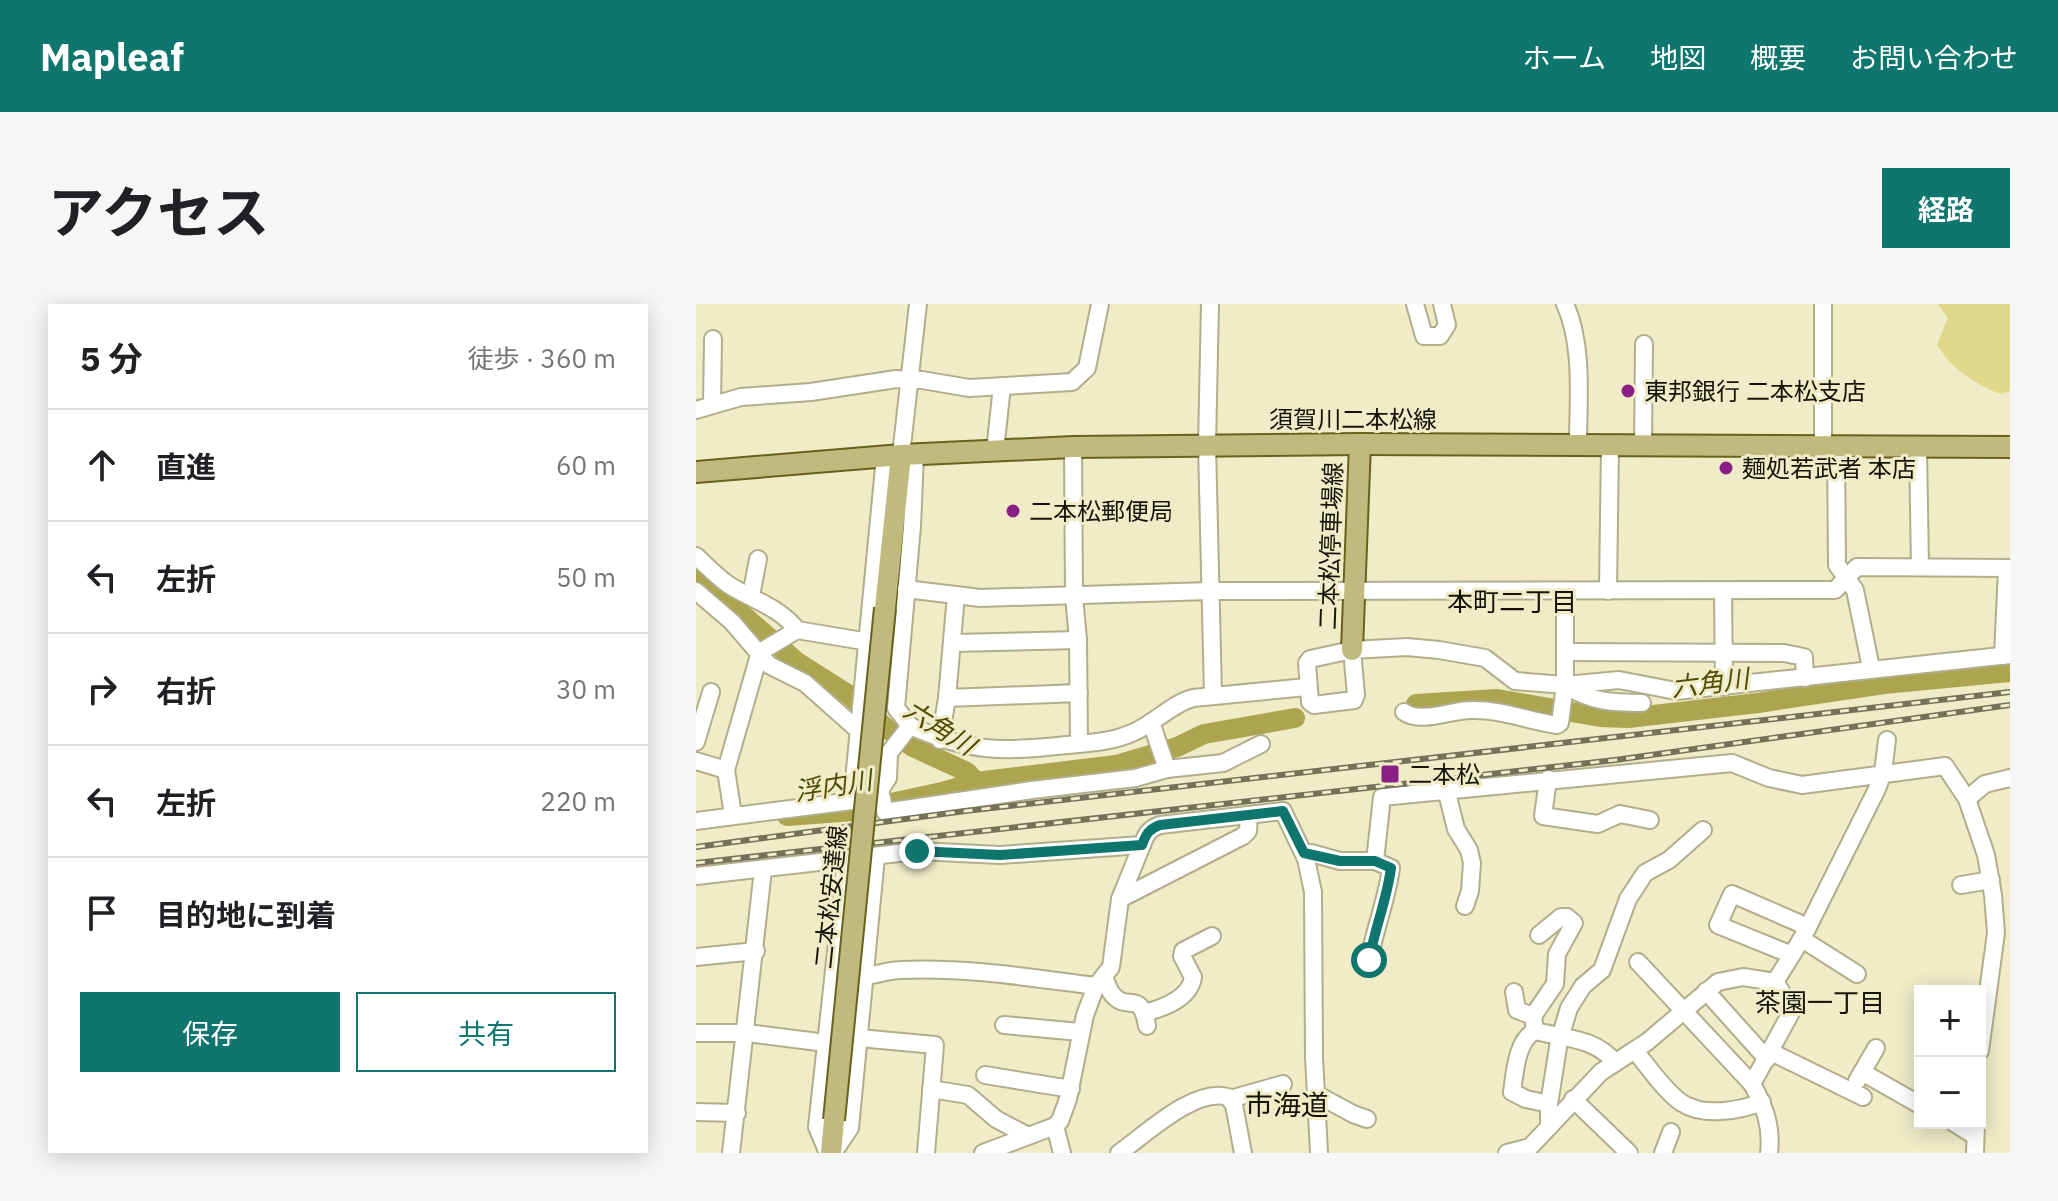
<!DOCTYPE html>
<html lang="ja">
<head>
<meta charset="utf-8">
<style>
	:root { --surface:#fff; --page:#f6f6f6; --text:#202124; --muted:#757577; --line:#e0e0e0; --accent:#0f766e }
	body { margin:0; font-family:"IBM Plex Sans","Noto Sans JP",sans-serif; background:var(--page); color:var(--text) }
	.controls { position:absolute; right:24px; bottom:24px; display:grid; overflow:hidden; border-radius:0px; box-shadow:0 4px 20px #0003 }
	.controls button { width:72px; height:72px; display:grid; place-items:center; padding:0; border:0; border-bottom:2px solid var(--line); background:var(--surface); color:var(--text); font:40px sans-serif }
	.stop { position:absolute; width:24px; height:24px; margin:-18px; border:6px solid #0f766e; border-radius:50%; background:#fff }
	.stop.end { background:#0f766e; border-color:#fff; box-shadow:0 2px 8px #0008 }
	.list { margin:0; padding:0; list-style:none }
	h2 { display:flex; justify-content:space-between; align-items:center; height:104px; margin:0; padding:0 32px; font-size:34px }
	h2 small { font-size:26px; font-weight:400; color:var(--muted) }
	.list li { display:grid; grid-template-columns:52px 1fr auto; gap:24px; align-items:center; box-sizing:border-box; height:112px; padding:0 32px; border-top:2px solid var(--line) }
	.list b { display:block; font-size:30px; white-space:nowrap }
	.list em { font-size:26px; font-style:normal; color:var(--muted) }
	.actions { display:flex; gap:16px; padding:24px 32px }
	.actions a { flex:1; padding:18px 0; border:2px solid var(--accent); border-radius:0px; text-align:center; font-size:28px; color:var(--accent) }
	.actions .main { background:var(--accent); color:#fff }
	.icon { flex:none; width:44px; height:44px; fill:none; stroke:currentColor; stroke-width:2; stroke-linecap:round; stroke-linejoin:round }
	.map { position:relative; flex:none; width:1314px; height:849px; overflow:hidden; border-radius:0px }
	header { display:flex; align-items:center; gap:48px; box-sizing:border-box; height:112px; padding:0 40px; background:var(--accent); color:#fff }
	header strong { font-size:38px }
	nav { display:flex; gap:44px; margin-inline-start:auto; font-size:28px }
	.intro { display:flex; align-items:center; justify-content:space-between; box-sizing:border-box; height:192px; padding:0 48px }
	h1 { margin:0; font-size:56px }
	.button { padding:20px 36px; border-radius:0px; background:var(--accent); color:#fff; font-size:28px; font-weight:700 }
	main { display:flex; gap:48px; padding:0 48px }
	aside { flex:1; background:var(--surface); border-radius:0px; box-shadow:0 4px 20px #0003 }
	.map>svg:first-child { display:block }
</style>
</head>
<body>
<header>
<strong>Mapleaf</strong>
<nav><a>ホーム</a><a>地図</a><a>概要</a><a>お問い合わせ</a></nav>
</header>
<div class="intro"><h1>アクセス</h1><a class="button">経路</a></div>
<main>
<aside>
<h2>5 分<small>徒歩 · 360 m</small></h2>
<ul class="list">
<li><svg class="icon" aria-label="ahead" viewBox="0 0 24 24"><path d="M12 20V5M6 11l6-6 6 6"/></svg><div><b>直進</b></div><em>60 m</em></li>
<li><svg class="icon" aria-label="left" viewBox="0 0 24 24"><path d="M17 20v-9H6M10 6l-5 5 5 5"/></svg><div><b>左折</b></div><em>50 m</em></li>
<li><svg class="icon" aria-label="right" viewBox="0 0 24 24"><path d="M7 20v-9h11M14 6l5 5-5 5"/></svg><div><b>右折</b></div><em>30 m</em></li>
<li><svg class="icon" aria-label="left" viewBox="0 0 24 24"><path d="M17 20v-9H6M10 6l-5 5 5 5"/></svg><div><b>左折</b></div><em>220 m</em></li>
<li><svg class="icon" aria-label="arrive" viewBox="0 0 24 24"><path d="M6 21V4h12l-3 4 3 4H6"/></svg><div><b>目的地に到着</b></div></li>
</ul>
<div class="actions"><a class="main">保存</a><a>共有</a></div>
</aside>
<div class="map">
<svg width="1314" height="849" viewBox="0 0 1314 849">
	<rect width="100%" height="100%" fill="#efecc7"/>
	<!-- green -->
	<path fill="#dfd789" d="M1242 0H1314V87L1304 90C1277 78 1257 66 1241 41L1252 14Z"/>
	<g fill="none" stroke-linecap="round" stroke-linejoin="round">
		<!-- river -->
		<g stroke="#ada44f" stroke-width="20">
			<path d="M0 270 101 358 153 391 190 424 217 443 271 468 280 478"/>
			<path d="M720 400 801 395 904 413 932 414 1062 399 1188 380 1314 368"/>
			<path d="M91 512 158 507 246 488 280 478 420 461 481 443 508 430 599 414"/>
		</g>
		<defs>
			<g id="minor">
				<path d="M514 0 511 141 517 391"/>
				<path d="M719 0 728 32H744L751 21 746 0"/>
				<path d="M869 0C888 42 882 97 882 142"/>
				<path d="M1127 0V143"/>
				<path d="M16 101 17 35"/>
				<path d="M0 106 45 93 115 88 200 75 226 76 273 84 376 78 391 64 404 0"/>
				<path d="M377 143 378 292 382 336 383 440"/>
				<path d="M947 143 948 40"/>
				<path d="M1140 143 1141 261 1159 286 1175 364"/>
				<path d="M1222 143 1224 263"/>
				<path d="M299 147 306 82"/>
				<path d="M205 151 222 0"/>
				<path d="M0 252C11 262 21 273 33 281 56 296 84 303 101 326"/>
				<path d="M210 285 284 294 514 287 1139 286 1161 263 1314 264"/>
				<path d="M0 287 36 318 73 361 109 379 162 426"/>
				<path d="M912 287 914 142"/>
				<path d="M1027 287 1028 383"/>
				<path d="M55 292 62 255"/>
				<path d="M257 339 382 336"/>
				<path d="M656 346 660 391 658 396 618 401 614 398 611 359 614 355 656 346 711 343 743 346 789 354 819 377 869 381 923 376 980 387 1314 351"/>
				<path d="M869 348 1088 349 1108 353 1109 374"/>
				<path d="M1307 352 1311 264"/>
				<path d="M869 381C894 398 917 399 946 399"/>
				<path d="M251 394 383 389"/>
				<path d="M708 408C725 420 755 406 775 406 805 405 832 417 861 421L864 419 869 381V287"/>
				<path d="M455 418 471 465"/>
				<path d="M214 422 200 404 216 222 219 151"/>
				<path d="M244 436 251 394 260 291"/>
				<path d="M0 438 15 388"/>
				<path d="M0 457 30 466"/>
				<path d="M852 475 847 512 902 520 924 510 954 516"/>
				<path d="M750 485 760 525 773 546 776 559 774 587 769 602"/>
				<path d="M184 486 189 508 336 486 439 474 471 465 527 459 565 440"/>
				<path d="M1271 495 1289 480 1314 474"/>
				<path d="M156 497 189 153"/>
				<path d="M37 511 30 466 64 348 101 326 173 338"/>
				<path d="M0 517 156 497 184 486 192 474 193 449 214 422C275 449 307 448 371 441 394 439 417 438 438 428 459 419 475 400 497 394L611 383"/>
				<path d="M608 549H615L644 557H679L686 493 1036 459 1073 474 1106 481 1249 462 1271 495 1290 551 1297 591 1300 629 1284 747"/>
				<path d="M0 572 221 547 304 551 446 541C450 530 453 525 464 521L587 507 610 555 617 588 618 753 623 849"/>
				<path d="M1265 581 1295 576"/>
				<path d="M424 595 547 532 552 527 553 511"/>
				<path d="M1112 623 1181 485 1187 468 1191 436"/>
				<path d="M843 631 865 613H871L878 619 861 650 859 680 837 712 839 727C867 734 901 734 919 759"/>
				<path d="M1106 635 1161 670"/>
				<path d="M0 653 60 647"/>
				<path d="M673 656C679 624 691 595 695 564L679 557"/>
				<path d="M942 658 1056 780"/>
				<path d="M168 672C181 671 193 666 205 666 270 663 336 674 400 682"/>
				<path d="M408 672C410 678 413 686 416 690 432 710 444 683 451 722"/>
				<path d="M1079 678C1090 660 1102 642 1112 623L1036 590 1022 621 1096 651"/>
				<path d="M1010 687 1071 755"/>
				<path d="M818 688 821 706 837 712"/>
				<path d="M448 709C467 704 494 695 497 673L486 652 487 647 516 632"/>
				<path d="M308 721 384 728"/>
				<path d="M839 727C820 737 819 769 816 788L830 795 853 800"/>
				<path d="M0 729H51L130 739"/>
				<path d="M163 734 239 741 230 849"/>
				<path d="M939 747C952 762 970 789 986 799 1008 813 1043 807 1066 798"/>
				<path d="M1075 748 1167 793"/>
				<path d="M1166 768 1224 801"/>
				<path d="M289 771 375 785"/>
				<path d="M1161 777 1180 744"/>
				<path d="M235 785 272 791 300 815 330 831"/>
				<path d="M620 790 657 810 671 815"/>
				<path d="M534 795 587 780"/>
				<path d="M877 795 933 849"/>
				<path d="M0 808 41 809"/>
				<path d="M1258 819 1279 832"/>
				<path d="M853 823V800L863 737 873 704 887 682 906 666 932 595 949 569 973 556 1007 526"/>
				<path d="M35 849 67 566"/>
				<path d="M132 849 121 823 150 556"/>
				<path d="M137 849 154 824 180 553"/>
				<path d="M287 849 359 822"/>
				<path d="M366 849 359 822 364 817 372 795 389 711 400 682 415 663 424 595 446 541"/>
				<path d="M423 849C450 830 499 783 532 793L538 801 547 849"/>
				<path d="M811 849 834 843 905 768 951 738 1022 678 1047 673 1079 678 1097 705 1056 780C1069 803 1076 823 1073 849"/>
				<path d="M967 849 975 828"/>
				<path d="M1279 849 1280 819"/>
			</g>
			<g id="major">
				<path d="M0 168 205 151 377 143 664 140 1314 143"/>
				<path d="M189 304 205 151"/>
				<path d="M656 346 664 140"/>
				<path d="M135 849 138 816"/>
			</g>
		</defs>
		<!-- minor casing -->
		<use href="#minor" stroke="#b1ae8b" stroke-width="20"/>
		<!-- major casing -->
		<use href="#major" stroke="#68621d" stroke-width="24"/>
		<!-- minor -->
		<use href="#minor" stroke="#fff" stroke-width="16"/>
		<!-- major -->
		<use href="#major" stroke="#c0ba7f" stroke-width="20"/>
		<defs>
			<g id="rail">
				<path d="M0 543 269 507 1314 388"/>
				<path d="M0 559 919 456 1314 401"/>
			</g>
		</defs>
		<!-- rail casing -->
		<use href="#rail" stroke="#73715a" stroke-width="6"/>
		<!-- rail -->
		<use href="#rail" stroke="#efecc7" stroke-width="3" stroke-dasharray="9" stroke-linecap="butt"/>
		<defs>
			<path id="major-bridge" d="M138 816 189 304"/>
		</defs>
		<!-- major-bridge casing -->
		<use href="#major-bridge" stroke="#68621d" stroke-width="24" stroke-linecap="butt"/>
		<!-- major-bridge -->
		<use href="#major-bridge" stroke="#c0ba7f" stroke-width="20"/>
	</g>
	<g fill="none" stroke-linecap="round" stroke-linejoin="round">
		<!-- route -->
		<path stroke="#0f766e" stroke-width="10" d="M221 547 304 551 446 541C450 530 453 525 464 521L587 507 608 549 644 557H679L695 564C691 595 679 624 673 656"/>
	</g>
	<!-- markers -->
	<g fill="#8a2086" stroke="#efecc7" stroke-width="3">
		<circle cx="932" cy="87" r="8"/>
		<circle cx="1030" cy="164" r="8"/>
		<circle cx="317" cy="207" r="8"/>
		<rect x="684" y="460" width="20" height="20" rx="4"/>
	</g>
	<g text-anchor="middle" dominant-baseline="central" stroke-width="6" stroke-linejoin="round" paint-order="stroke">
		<!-- poi labels -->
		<g font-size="24" fill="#141306" stroke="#efecc7" text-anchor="start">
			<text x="948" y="87">東邦銀行 二本松支店</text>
			<text x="1046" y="164">麺処若武者 本店</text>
			<text x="333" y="207">二本松郵便局</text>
			<text x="712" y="470">二本松</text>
		</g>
		<!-- street labels -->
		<g font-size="24" fill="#141306" stroke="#efecc7">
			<text x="657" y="115">須賀川二本松線</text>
			<text transform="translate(634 242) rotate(-88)">二本松停車場線</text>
			<text transform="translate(134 593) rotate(-84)">二本松安達線</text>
		</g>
		<!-- neighbourhood labels -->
		<g font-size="26" fill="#141306" stroke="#efecc7">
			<text x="816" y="297">本町二丁目</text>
			<text x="1124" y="698">茶園一丁目</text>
		</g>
		<!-- water labels -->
		<g font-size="26" font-style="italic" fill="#524b06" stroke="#efecc7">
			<text transform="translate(1014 378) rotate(-7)">六角川</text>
			<text transform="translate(244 423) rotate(32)">六角川</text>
			<text transform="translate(137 481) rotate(-9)">浮内川</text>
		</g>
		<!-- quarter labels -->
		<g font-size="28" fill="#141306" stroke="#efecc7">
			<text x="591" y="800">市海道</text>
		</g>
	</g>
</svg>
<div class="controls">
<button>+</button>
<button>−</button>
</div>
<div class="stop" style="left:673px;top:656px"></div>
<div class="stop end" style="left:221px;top:547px"></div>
</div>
</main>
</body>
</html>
